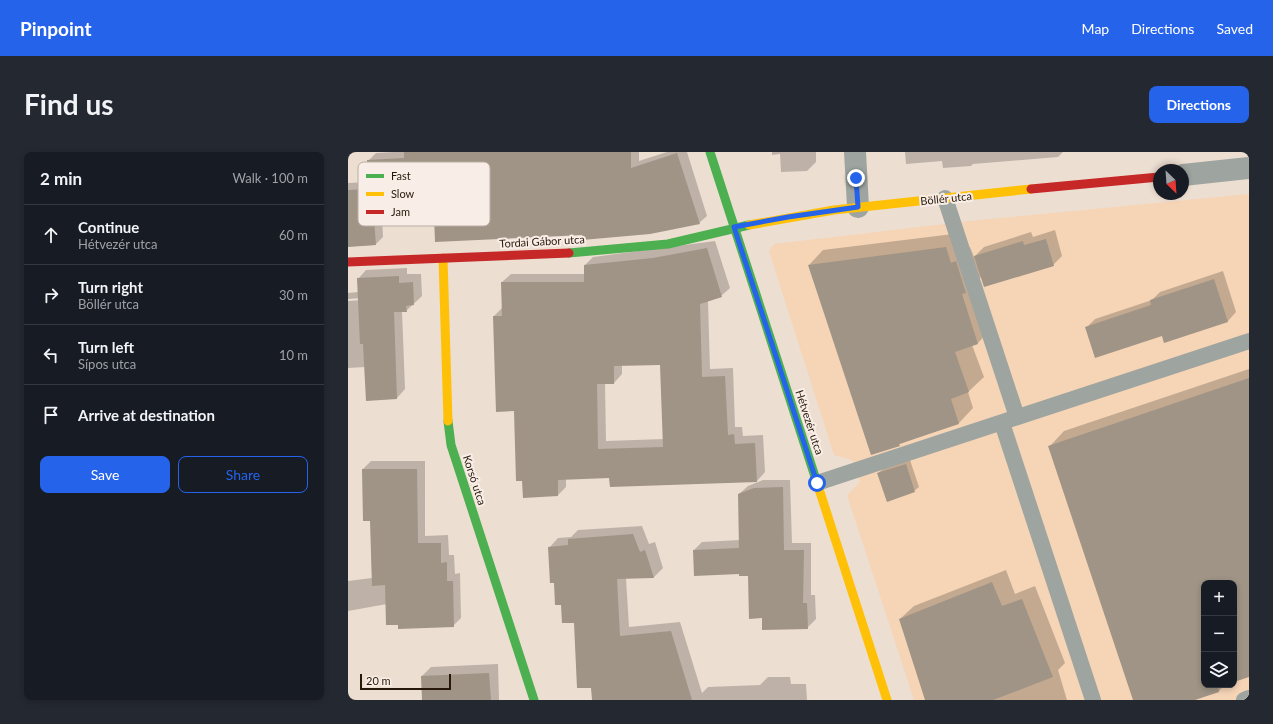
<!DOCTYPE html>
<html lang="en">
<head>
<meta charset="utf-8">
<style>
	:root { --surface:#171b24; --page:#242831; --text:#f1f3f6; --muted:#9ea1a6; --line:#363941; --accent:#2563eb }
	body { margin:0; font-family:Lato,sans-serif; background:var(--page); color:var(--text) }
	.controls { position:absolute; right:12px; bottom:12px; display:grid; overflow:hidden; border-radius:8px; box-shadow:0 2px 6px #0003 }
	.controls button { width:36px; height:36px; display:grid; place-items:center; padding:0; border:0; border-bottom:1px solid var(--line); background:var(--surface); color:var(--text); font:20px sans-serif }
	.compass { position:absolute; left:805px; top:12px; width:36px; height:36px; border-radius:50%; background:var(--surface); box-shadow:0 2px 6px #0003; rotate:155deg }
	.scale { position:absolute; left:12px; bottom:10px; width:91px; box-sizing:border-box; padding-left:4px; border:2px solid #281809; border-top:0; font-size:11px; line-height:14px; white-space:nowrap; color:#281809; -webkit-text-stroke:3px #f8eee7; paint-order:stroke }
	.stop { position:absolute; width:12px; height:12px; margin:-9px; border:3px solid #2563eb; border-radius:50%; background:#fff }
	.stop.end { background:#2563eb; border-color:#fff; box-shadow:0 1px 4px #0008 }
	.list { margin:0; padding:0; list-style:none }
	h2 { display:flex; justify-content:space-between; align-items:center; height:52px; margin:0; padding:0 16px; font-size:17px }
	h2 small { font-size:13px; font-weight:400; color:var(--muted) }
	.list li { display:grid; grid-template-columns:26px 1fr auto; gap:12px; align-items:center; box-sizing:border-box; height:60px; padding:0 16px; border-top:1px solid var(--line) }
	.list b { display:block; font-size:15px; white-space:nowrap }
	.list p { margin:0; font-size:13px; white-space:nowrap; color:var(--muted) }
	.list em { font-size:13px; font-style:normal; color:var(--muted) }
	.actions { display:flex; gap:8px; padding:12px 16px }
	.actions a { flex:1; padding:9px 0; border:1px solid var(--accent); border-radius:8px; text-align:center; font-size:14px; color:var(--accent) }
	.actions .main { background:var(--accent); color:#fff }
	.icon { flex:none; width:22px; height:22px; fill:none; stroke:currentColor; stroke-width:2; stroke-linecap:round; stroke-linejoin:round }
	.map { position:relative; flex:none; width:901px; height:548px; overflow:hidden; border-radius:8px }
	header { display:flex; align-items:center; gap:24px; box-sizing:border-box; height:56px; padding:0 20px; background:var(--accent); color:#fff }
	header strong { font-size:19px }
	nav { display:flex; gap:22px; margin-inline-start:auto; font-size:14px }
	.intro { display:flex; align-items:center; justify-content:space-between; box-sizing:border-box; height:96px; padding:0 24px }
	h1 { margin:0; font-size:28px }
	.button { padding:10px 18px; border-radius:8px; background:var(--accent); color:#fff; font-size:14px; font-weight:700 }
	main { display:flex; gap:24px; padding:0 24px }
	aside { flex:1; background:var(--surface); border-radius:8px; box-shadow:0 2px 6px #0003 }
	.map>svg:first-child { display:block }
</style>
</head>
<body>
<header>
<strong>Pinpoint</strong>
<nav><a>Map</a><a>Directions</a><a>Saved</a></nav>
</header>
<div class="intro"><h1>Find us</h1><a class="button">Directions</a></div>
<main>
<aside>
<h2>2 min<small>Walk · 100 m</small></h2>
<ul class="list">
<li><svg class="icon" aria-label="ahead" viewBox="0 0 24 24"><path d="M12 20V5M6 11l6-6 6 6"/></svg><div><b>Continue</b><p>Hétvezér utca</p></div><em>60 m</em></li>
<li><svg class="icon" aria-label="right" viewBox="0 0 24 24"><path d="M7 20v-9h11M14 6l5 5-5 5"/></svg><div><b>Turn right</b><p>Böllér utca</p></div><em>30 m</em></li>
<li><svg class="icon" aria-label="left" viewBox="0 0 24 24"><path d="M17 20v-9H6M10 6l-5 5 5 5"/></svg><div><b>Turn left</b><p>Sípos utca</p></div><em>10 m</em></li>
<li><svg class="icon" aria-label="arrive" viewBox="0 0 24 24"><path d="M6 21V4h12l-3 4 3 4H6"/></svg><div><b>Arrive at destination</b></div></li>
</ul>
<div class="actions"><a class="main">Save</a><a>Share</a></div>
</aside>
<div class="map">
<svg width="901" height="548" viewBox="0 0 901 548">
	<rect width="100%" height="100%" fill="#edded2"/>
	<!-- built -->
	<path fill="#f6d4b6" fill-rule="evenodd" d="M901 42V548H566L499 343 512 330 504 308 486 303 421 99 426 92 622 69ZM856 431H886V533H856Z"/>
	<!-- shadow -->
	<g fill="#0003" fill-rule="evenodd">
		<path d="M46 0H291V9L319 0H339L359 64 351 71 235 82 86 35 39 37 40 58 34 65 35 85 27 93 0 94V31L21 30 20 9 28 1Z"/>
		<path d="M424 0H468V10L459 19 433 20 432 2 424 3Z"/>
		<path d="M557 0H715L710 5 625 12 623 14 595 16 594 9 558 12Z"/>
		<path d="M707 78 714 104 705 113 634 124 629 129 644 176 630 191 624 193 636 225 620 240 625 256 611 271 524 302 461 113 475 98 613 81 618 97 622 95 626 105 636 95 683 80 685 85Z"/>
		<path d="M367 89 382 136 373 144 360 149 362 217 385 216 387 275H394L395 284 415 283 417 320 409 329 262 325 218 326V335L210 343 167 258 146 164 155 155 154 130 163 122H237V113L245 105ZM313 212 316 287 258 289 257 231H266L274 222V213Z"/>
		<path d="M59 116V122H73L74 144 58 159H54L57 237 49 246 17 215 0 216V149L15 148V146L0 147V141L10 140V127L18 118Z"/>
		<path d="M875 119 888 160 880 169 814 183 738 176 747 167 804 148 812 140Z"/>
		<path d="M901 217V524L886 529V431H856V533H877L871 539 844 548H786L702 294 716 279Z"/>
		<path d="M562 308 571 335 566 339 530 321 535 317Z"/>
		<path d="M23 309H77V384L100 383 101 403H106L107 422 112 421 113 466 105 474 51 472 39 452 0 459V429L24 426 23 368 15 317Z"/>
		<path d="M415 328H442L444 391H463V443H467L468 467 459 476 415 465 401 423 392 421 346 398 354 390 392 388 391 342 400 334Z"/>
		<path d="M294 374 301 392 307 390 315 416 306 425 278 426 281 475 332 470 354 541 360 535 412 533 420 525H442L443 532H458L459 548H244V535L227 470 214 452 207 430 201 396 210 386 223 385 230 378Z"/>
		<path d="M658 418 667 442 687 434 717 511 710 518 719 548H579L552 467 566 454Z"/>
		<path d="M150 512 151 548H75L74 524 83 515Z"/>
	</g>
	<!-- building -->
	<g fill="#9f9485" fill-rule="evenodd">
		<path d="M56 0H283V16L329 1 352 72 302 82 234 88V83L87 90 85 36 31 39 33 67H26L28 93 0 95V38L21 37 19 8 56 6Z"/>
		<path d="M698 87 706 114 636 135 626 104 675 89 676 93Z"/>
		<path d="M598 95 603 111 608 109 618 141 614 142 630 192 607 200 621 240 603 247 611 272 551 292 552 294 523 303 460 113Z"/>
		<path d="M359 96 374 145 352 152 354 225 377 224 380 283 386 282 387 292 407 291 409 330 262 335 261 326 210 328V344L175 346 174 329H168L166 259 148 260 145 164H154L153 130H236V113L305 106ZM312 213 315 295 250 297 249 232H266V214Z"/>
		<path d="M51 124V131L65 130 66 153 58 154 59 160H46L49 247 18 249 15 192H12L9 126Z"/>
		<path d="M866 127 880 170 816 191 814 184 747 206 737 175 803 153 802 148Z"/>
		<path d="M901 226V525L886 530V431H856V533H876L870 535 871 540 847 548H785L700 294Z"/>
		<path d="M558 312 567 340 539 350 529 321Z"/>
		<path d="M14 317H69L70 391H93V411L99 410V429H105L106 475 50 477V473H38L37 433 24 434 22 369H15Z"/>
		<path d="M435 335 436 398H456L455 451H459L460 477 414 478V466L401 467 400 424H391V422L346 424 345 398 391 396 390 342 406 336Z"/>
		<path d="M285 382 292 400 297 398 306 426 269 427 272 484 323 479 344 548H244L243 536H229L226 471H214L213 453H207L206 431H202L200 395 220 393V387Z"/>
		<path d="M644 430 654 454 674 447 705 525 645 548H577L551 467Z"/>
		<path d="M141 521 143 548H74L73 524Z"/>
	</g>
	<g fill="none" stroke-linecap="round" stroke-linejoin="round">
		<!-- lane -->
		<g stroke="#9ea49f" stroke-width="16">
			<path d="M597 46 669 265"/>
			<path d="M654 271 745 548"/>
			<path d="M469 331 901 189"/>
			<path d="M896 548 901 546"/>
		</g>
		<!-- street -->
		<g stroke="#9ea49f" stroke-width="22">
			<path d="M507 0 510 55"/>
			<path d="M835 23 901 16"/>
		</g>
		<!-- fast -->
		<g stroke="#4caf50" stroke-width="9">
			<path d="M362 0 471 337"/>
			<path d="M221 101 320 92 401 73"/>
			<path d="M100 269 103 293 186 548"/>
		</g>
		<!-- slow -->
		<g stroke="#ffc107" stroke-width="9">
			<path d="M401 73 486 58 683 37"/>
			<path d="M95 106 100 269"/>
			<path d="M471 337 539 548"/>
		</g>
		<!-- jam -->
		<g stroke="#c62828" stroke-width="9">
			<path d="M683 37 811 25"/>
			<path d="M0 110 221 101"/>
		</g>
	</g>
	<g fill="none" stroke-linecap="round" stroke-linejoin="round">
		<!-- route -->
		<path stroke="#2563eb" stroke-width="5" d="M469 331 386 75 440 65 510 55 508 26"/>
	</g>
	<g text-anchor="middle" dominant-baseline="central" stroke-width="4" stroke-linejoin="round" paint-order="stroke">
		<!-- street labels -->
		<g font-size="11" fill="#281809" stroke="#f8eee7">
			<text transform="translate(598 46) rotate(-6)">Böllér utca</text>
			<text transform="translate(194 89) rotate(-3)">Tordai Gábor utca</text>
			<text transform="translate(462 270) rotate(72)">Hétvezér utca</text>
			<text transform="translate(127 328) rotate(72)">Korsó utca</text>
		</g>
	</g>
	<!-- legend -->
	<rect x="10" y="10" width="132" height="64" rx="6" fill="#f8eee7" stroke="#baaea4" stroke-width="1"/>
	<rect x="18" y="22" width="18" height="4" fill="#4caf50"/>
	<rect x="18" y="40" width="18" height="4" fill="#ffc107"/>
	<rect x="18" y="58" width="18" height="4" fill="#c62828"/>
	<g font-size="11" fill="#281809">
		<text x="43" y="28">Fast</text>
		<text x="43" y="46">Slow</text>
		<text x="43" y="64">Jam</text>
	</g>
</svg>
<div class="controls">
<button>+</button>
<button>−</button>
<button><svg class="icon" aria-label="layers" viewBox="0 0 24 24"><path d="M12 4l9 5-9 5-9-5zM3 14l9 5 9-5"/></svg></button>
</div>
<svg class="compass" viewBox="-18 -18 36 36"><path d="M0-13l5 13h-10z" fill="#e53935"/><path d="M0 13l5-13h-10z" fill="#9ea1a6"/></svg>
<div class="scale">20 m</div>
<div class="stop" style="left:469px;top:331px"></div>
<div class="stop end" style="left:508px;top:26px"></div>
</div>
</main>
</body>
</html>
